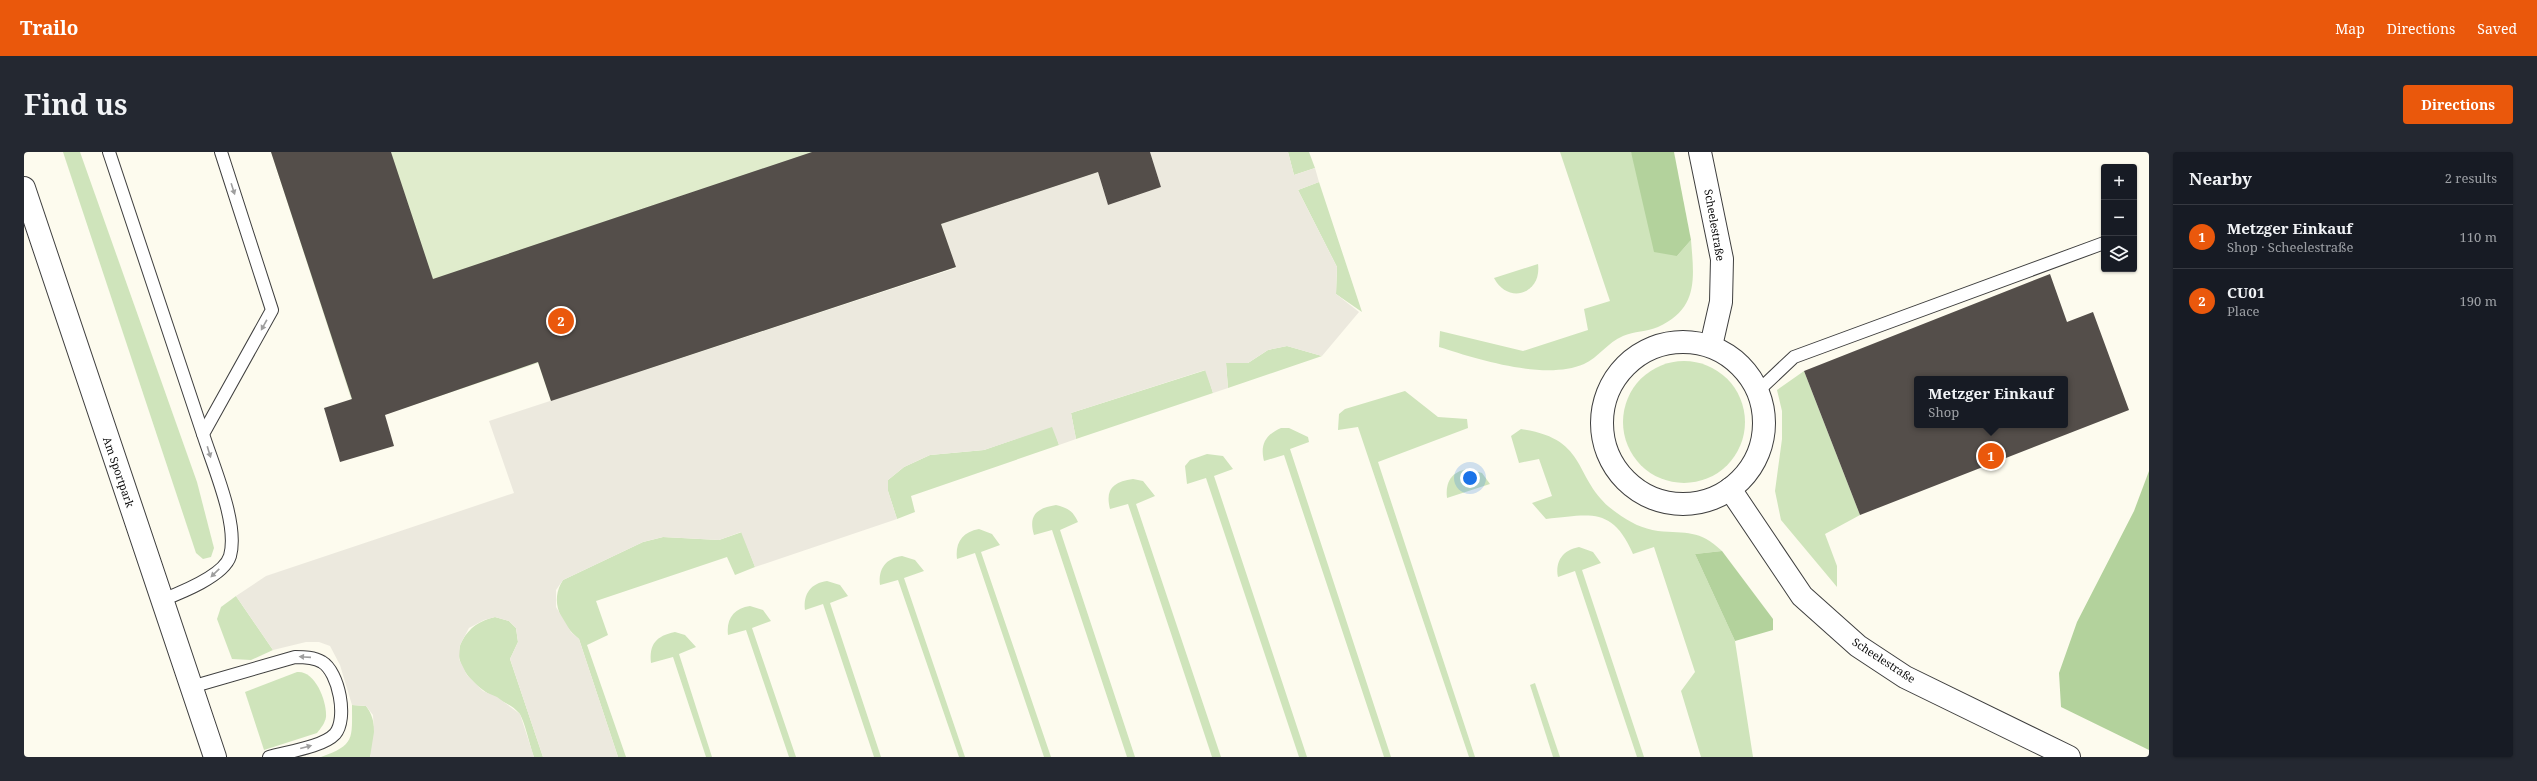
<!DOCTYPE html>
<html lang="en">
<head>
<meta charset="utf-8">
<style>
	:root { --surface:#171b24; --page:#242831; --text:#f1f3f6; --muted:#9ea1a6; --line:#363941; --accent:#ea580c }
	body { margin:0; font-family:"Noto Serif",serif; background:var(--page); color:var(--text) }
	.controls { position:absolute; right:12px; top:12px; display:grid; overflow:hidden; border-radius:4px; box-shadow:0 1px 3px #0004 }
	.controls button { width:36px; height:36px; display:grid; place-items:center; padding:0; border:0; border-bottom:1px solid var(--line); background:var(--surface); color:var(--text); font:20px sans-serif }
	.you { position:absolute; left:1446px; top:326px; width:14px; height:14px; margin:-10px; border:3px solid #fff; border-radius:50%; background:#1a73e8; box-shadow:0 0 0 6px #1a73e833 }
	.badge { display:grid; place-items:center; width:26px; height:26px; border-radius:50%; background:var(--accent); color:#fff; font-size:13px; font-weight:700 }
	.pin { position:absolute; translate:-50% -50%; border:2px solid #fff; box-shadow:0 1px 4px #0006 }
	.popup { position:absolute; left:1890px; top:224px; width:154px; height:52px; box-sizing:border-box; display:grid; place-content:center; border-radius:4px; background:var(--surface); filter:drop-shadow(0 1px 3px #0005); font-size:13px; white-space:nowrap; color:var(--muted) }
	.popup b { font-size:15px; color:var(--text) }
	.popup::after { content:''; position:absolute; left:50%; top:100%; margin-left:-8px; border:8px solid transparent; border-top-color:var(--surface) }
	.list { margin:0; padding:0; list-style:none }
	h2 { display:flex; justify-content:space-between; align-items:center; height:52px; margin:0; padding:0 16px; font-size:17px }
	h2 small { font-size:13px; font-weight:400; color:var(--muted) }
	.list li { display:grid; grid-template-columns:26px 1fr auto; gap:12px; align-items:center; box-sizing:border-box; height:64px; padding:0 16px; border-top:1px solid var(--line) }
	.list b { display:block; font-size:15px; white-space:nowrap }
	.list p { margin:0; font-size:13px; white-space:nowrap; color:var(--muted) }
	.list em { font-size:13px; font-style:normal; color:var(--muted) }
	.icon { flex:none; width:22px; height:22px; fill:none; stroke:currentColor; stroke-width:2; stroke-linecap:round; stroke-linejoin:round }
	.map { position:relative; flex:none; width:2125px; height:605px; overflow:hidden; border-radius:4px }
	header { display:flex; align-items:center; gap:24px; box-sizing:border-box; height:56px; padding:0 20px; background:var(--accent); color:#fff }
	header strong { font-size:19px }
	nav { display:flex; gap:22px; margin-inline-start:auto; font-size:14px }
	.intro { display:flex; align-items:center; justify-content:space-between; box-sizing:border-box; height:96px; padding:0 24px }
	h1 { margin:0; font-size:28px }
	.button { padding:10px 18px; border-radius:4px; background:var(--accent); color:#fff; font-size:14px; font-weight:700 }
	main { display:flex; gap:24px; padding:0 24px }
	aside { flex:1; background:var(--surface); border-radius:4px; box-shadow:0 1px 3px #0004 }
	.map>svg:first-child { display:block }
</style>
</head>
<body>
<header>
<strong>Trailo</strong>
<nav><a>Map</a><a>Directions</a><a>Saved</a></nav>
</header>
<div class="intro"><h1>Find us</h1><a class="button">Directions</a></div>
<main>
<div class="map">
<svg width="2125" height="605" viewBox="0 0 2125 605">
	<rect width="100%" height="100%" fill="#fdfbee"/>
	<!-- green -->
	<g fill="#cfe4bb">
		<path d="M39 0H56L173 330 190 396 187 405 179 407 172 401Z"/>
		<path d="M1264 0H1285L1291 16 1270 23Z"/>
		<path d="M1536 0H1607L1653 104 1667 88C1670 126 1675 156 1634 175 1623 180 1610 179 1599 184 1584 190 1574 206 1560 212 1521 229 1453 207 1415 195L1416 179 1499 199 1564 178 1560 157 1586 149Z"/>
		<path d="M1295 30 1338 160 1312 142 1313 115 1274 38Z"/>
		<path d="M1514 112C1518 142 1484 153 1470 126Z"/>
		<path d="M1263 194 1298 204 1204 236 1202 211H1224L1244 198Z"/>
		<circle cx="1660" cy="270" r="61"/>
		<path d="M1182 218 1189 241 1052 287 1047 261Z"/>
		<path d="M1780 219 1836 363 1801 382 1813 414V435L1757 368 1751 339 1758 287V259L1753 238Z"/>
		<path d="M1381 239 1414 265 1443 267 1444 276 1354 310 1451 605H1445L1334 275 1314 278 1315 262 1321 257Z"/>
		<path d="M1029 274 1035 293 887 344 891 360 873 367 864 339V328L880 315 906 303 960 298Z"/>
		<path d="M1257 276H1265L1284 285 1285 290 1266 297 1367 605H1360L1260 303 1240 309C1236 293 1241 283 1257 276Z"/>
		<path d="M1497 277C1568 287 1547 329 1593 361 1605 370 1619 377 1634 379 1663 382 1675 377 1698 399L1671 402 1711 489 1729 605H1677L1657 539 1671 520 1630 395 1609 402C1588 354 1566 363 1522 367L1508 351 1528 344 1515 307 1495 311 1487 284Z"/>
		<path d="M1183 302 1199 304 1209 317 1190 324 1283 605H1275L1182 326 1163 332 1161 314 1166 308Z"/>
		<path d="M1444 317 1458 321 1466 332 1423 346C1421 330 1428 319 1444 317Z"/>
		<path d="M1109 327 1119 329 1131 344 1112 352 1197 605H1188L1104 352 1086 357C1081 337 1089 330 1109 327Z"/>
		<path d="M1032 353C1044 356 1049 359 1054 370L1036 378 1111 605H1103L1028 378 1010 383C1004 363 1013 356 1032 353Z"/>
		<path d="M955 377 968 382 976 393 957 400 1027 605H1020L951 401 933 407C931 391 938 380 955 377Z"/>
		<path d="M718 380 731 415 711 423 703 405 572 449 584 483 563 493 602 605H594L555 487C537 472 525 449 539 428L619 390 639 385 695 388Z"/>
		<path d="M1555 395 1569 400 1577 411 1558 418 1620 605H1613L1551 419 1534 425C1531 409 1539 398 1555 395Z"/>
		<path d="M878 404 891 408 900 419 880 426 941 605H935L874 428 856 433C854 417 862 406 878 404Z"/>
		<path d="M803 429 816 433 824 444 806 451 857 605H850L799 452 781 458C779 442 787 431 803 429Z"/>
		<path d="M212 444 249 498 227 508 208 507 193 467 197 455Z"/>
		<path d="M726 454 739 458 747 469 728 476 772 605H765L722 478 704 483C702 467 710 456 726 454Z"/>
		<path d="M471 465 485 469 492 476 494 490 486 507 519 605H510C506 595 501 569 495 561 485 550 470 547 459 538 444 527 428 508 438 489 446 475 455 469 471 465Z"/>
		<path d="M651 480 661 483 672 495 655 502 688 605H682L649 505 627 511C625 492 632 484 651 480Z"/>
		<path d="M273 520C291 518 303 549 302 565 301 571 297 576 293 581L240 598 221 540Z"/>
		<path d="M1511 531 1536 605H1529L1506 533Z"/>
		<path d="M328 553 342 554C353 568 352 589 346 605H297C331 593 328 587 328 553Z"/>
	</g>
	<!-- forest -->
	<g fill="#b3d29c">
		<path d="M1607 0H1650L1667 88 1653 104 1630 100Z"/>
		<path d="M2125 319V598L2037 555 2035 521 2053 470 2110 359Z"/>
		<path d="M1698 399 1749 467V478L1711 489 1671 402Z"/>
	</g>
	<!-- pitch -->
	<path fill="#e0eccc" d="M247 0H1091L1096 13 918 72 932 115 527 249 514 211 335 271Z"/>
	<!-- plaza -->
	<path fill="#ece9de" d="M1126 0H1264L1270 23 1291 16 1295 30 1274 38 1313 115 1312 142 1335 160 1298 204 1263 194 1244 198 1224 211H1202L1204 236 1189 241 1181 218 1047 261 1052 287 1035 293 1028 275 960 298 906 303 880 315 864 328V339L873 367 731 415 717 380 695 388 639 385 619 390 539 428 532 438V455L547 480 555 487 594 605H519L486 507 494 490 492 476 485 469 471 465 460 468 445 476 436 493 435 507 443 523 459 539 473 545 496 562 510 605H346L350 580 349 563 342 554 328 553 316 513 306 494 295 490H282L249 498 212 444 242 424 490 341 465 269 932 116 917 72 1074 20 1084 53 1137 35Z"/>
	<!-- building -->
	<g fill="#544e4a" fill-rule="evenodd">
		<path d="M247 0H367L409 127 788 0H1126L1137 35 1084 53 1074 20 917 72 932 115 527 249 514 210 361 263 370 294 316 310 300 256 328 247Z"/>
		<path d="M2026 122 2043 170 2069 160 2105 258 1836 363 1780 219ZM1893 227H2041V273H1893Z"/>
	</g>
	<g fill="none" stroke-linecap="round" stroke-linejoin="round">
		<defs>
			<g id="lane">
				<path d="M85 0 179 282"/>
				<path d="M1734 239 1770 205 2080 91"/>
				<path d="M138 448C156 441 200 424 206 404 215 372 189 314 179 282L248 158 197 0"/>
				<path d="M167 535 271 505C280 505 290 505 298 510 315 520 324 567 311 582 299 595 262 600 245 605"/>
			</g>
			<g id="street">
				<path d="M1676 0 1698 107 1697 150 1687 194"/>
				<path d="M0 36 191 605"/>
				<circle cx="1659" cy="271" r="81"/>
				<path d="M1706 337 1778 444 1834 494 1881 525 2045 605"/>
			</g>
		</defs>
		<!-- lane casing -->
		<use href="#lane" stroke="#3f3f3f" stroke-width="14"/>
		<!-- street casing -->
		<use href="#street" stroke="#3f3f3f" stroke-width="24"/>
		<!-- lane -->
		<use href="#lane" stroke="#fff" stroke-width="12"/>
		<!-- street -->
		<use href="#street" stroke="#fff" stroke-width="22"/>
	</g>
	<!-- one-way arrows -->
	<defs><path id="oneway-solid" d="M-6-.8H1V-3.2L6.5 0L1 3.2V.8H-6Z"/></defs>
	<g fill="#9e9e9e">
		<use href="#oneway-solid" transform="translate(209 37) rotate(72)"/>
		<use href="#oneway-solid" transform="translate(240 173) rotate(119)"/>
		<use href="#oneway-solid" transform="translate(185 300) rotate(73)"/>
		<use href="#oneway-solid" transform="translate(191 421) rotate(136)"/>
		<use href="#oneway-solid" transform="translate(281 505) rotate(-176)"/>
		<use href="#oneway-solid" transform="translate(282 595) rotate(-15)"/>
	</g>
	<g text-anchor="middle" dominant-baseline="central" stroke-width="4" stroke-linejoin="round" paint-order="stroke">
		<!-- street labels -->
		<g font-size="11" fill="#0c0c0c" stroke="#fff">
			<text transform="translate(1691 73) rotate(80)">Scheelestraße</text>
			<text transform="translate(95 320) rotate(71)">Am Sportpark</text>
			<text transform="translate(1860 508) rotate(33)">Scheelestraße</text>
		</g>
	</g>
</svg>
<div class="controls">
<button>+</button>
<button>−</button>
<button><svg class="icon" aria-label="layers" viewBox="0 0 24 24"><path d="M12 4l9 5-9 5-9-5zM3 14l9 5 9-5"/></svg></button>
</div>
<div class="you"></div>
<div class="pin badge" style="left:1967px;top:304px">1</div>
<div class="popup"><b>Metzger Einkauf</b>Shop</div>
<div class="pin badge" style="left:537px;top:169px">2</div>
</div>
<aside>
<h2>Nearby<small>2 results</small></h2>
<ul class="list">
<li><span class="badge">1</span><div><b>Metzger Einkauf</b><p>Shop · Scheelestraße</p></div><em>110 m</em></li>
<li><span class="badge">2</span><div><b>CU01</b><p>Place</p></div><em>190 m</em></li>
</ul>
</aside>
</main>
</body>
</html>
